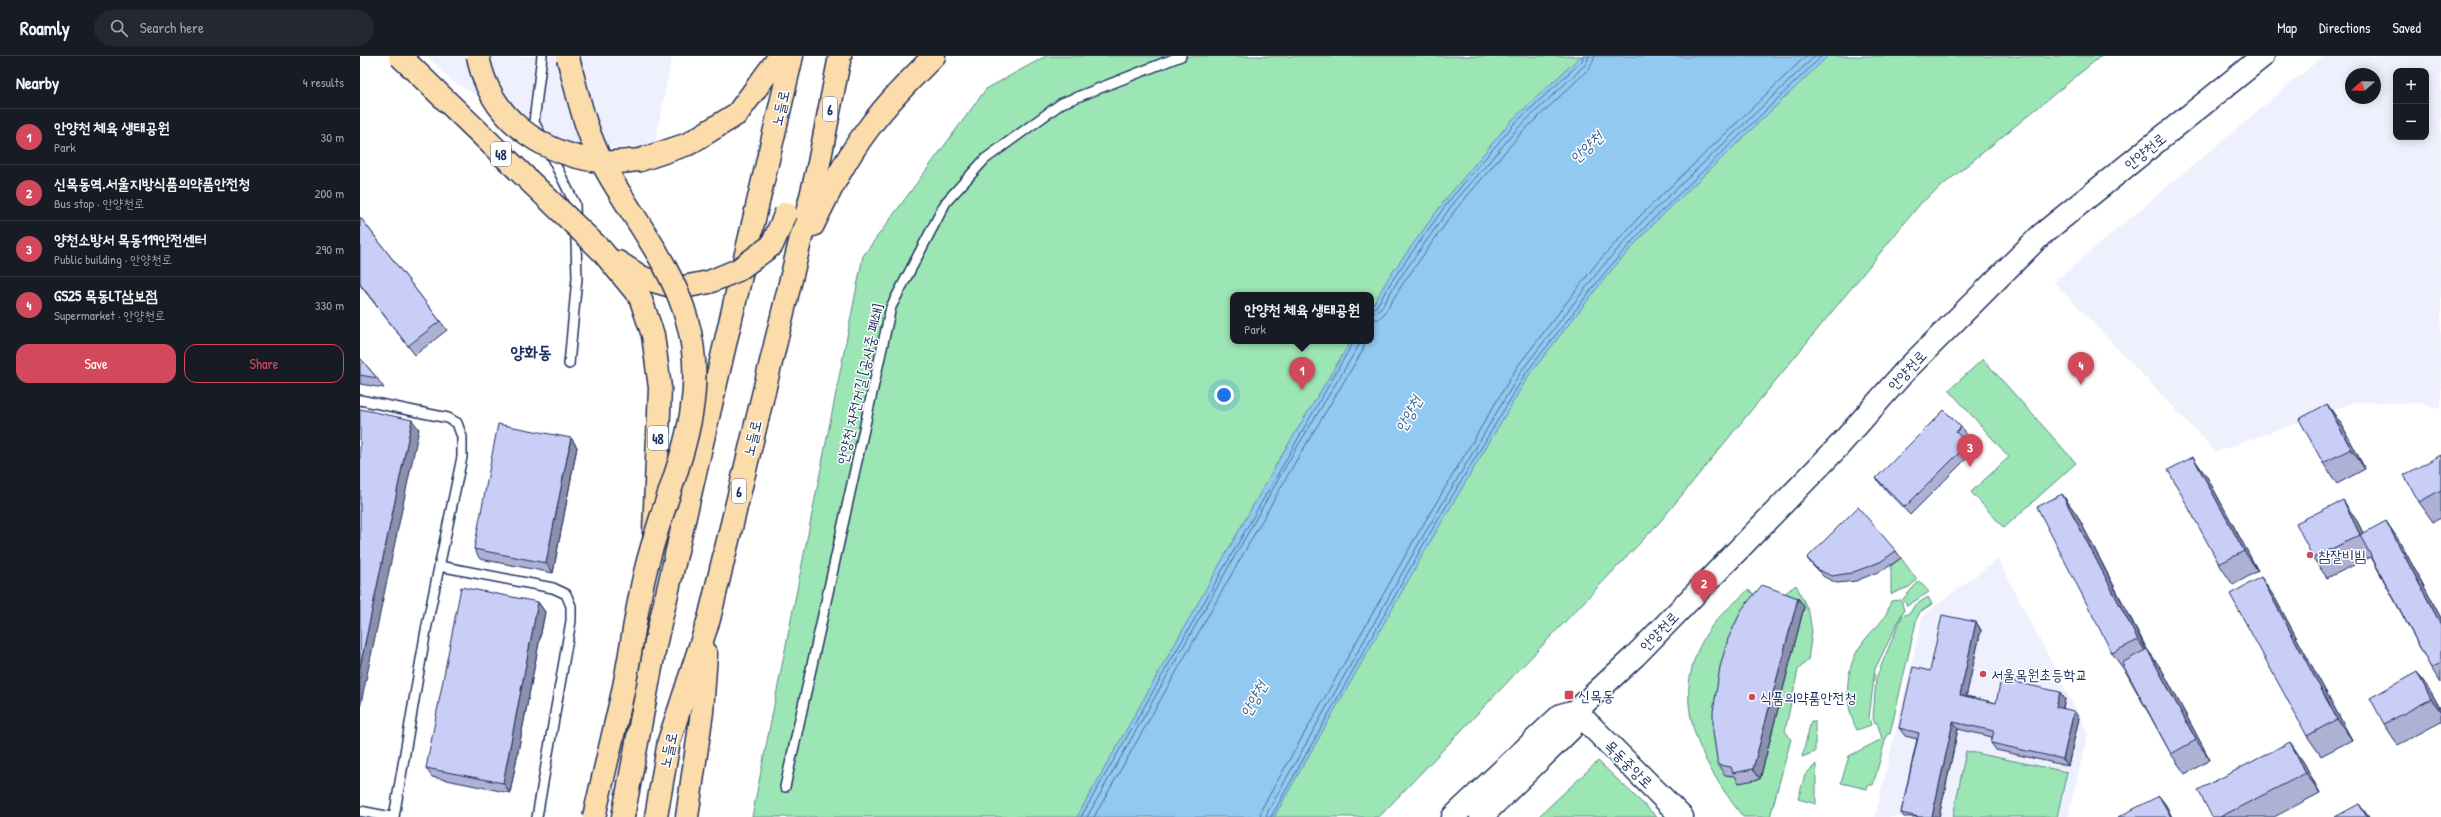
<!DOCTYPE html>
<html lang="en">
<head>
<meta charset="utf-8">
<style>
	:root { --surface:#171b24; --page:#242831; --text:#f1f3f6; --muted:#9ea1a6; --line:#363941; --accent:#d1495b }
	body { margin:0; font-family:"Patrick Hand","Poor Story",sans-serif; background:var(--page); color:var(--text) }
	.controls { position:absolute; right:12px; top:12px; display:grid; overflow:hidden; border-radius:8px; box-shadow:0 2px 10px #0003 }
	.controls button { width:36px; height:36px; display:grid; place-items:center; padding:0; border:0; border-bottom:1px solid var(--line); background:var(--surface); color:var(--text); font:20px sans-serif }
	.compass { position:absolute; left:1985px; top:12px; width:36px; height:36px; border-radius:50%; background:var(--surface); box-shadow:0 2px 10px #0003; rotate:250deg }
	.you { position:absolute; left:864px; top:339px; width:14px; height:14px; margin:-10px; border:3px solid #fff; border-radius:50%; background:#1a73e8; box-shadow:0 0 0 6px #1a73e833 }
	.badge { display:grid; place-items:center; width:26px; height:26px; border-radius:50%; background:var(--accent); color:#fff; font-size:13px; font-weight:700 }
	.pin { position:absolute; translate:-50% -33px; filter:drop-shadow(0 1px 2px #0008) }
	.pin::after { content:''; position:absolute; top:21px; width:14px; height:12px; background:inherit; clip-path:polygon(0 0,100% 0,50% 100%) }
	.popup { position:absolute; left:870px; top:236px; width:144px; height:52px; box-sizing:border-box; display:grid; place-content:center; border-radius:8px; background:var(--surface); filter:drop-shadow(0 1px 3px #0005); font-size:13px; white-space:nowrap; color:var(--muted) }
	.popup b { font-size:15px; color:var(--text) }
	.popup::after { content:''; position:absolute; left:50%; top:100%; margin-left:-8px; border:8px solid transparent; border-top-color:var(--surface) }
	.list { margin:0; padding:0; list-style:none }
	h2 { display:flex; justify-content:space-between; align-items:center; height:52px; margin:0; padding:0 16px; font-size:17px }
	h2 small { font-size:13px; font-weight:400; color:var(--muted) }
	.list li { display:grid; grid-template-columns:26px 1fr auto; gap:12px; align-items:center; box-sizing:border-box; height:56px; padding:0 16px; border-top:1px solid var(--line) }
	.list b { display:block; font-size:15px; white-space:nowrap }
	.list p { margin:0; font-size:13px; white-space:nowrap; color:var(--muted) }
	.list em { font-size:13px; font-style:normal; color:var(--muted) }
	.actions { display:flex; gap:8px; padding:12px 16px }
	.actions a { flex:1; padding:9px 0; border:1px solid var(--accent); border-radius:12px; text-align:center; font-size:14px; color:var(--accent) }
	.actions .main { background:var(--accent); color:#fff }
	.icon { flex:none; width:22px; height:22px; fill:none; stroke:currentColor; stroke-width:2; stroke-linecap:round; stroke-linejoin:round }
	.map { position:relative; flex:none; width:2081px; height:761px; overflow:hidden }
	header { display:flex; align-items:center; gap:24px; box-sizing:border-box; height:56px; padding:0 20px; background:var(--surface); border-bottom:1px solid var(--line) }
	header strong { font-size:19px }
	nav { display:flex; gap:22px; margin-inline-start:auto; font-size:14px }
	.search { width:280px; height:36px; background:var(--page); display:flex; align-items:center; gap:10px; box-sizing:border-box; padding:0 14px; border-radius:22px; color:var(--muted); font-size:15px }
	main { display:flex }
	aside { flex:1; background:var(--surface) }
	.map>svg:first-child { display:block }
</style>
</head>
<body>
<header>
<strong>Roamly</strong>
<div class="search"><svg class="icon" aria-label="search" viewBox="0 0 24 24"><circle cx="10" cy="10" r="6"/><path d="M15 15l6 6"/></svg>Search here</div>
<nav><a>Map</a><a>Directions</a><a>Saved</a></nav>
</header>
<main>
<aside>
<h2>Nearby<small>4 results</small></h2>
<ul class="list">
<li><span class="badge">1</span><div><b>안양천 체육 생태공원</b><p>Park</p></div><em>30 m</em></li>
<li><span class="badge">2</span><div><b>신목동역.서울지방식품의약품안전청</b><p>Bus stop · 안양천로</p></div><em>200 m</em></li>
<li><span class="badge">3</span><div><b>양천소방서 목동119안전센터</b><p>Public building · 안양천로</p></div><em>290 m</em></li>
<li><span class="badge">4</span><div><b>GS25 목동LT삼보점</b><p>Supermarket · 안양천로</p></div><em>330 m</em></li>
</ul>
<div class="actions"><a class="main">Save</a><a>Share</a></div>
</aside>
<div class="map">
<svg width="2081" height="761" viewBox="0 0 2081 761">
	<rect width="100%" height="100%" fill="#fff"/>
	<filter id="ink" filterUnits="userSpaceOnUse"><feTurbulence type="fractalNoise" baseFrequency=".025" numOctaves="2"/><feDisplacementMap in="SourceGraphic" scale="8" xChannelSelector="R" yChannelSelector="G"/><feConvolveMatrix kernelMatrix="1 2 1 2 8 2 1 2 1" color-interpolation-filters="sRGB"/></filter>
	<g filter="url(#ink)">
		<!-- built -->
		<g fill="#eff0fd" fill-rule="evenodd">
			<path d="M67 0H312L294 93 200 88 92 25Z"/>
			<path d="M1963 0H2081V353L2063 347 1995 346 1856 396 1694 226ZM2036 15H2066V81H2036ZM1991 18H2015V42H1991Z"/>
			<path d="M1638 503 1728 677 1708 761H1515L1563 559Z"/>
		</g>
		<!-- green -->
		<g fill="#9ce5b4" stroke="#5c8a89" fill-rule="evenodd">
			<path d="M686 0H1741L1561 147 1299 467 1019 761H392L503 200 626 33ZM873 239H1011V285H873Z"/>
			<path d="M1623 303 1716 407 1644 472 1611 436 1649 401 1589 334Z"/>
			<path d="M1541 502 1557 524 1549 531 1531 538V510Z"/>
			<path d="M1559 525 1569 536 1547 550 1543 543Z"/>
			<path d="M1436 529 1449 556 1452 576 1448 604 1438 614 1425 675 1431 683 1410 761H1383C1339 704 1304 639 1351 571 1361 557 1376 546 1388 534 1411 549 1415 545 1436 529Z"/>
			<path d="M1568 541 1572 548 1560 556 1557 562 1530 678H1527L1513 729H1508L1507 733 1481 727 1489 700 1522 683 1517 666 1515 667 1513 663 1516 622 1542 560 1550 557 1554 550Z"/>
			<path d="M1541 544 1544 554 1515 613 1509 662 1511 669 1497 674C1483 647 1484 610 1504 585 1517 568 1524 568 1531 545Z"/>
			<path d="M1451 665H1455V696L1442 701Z"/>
			<path d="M1606 695 1707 716 1697 761H1593Z"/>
			<path d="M1238 705 1297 761H1178Z"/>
			<path d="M1456 708V748L1438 743 1445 719Z"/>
		</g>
		<!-- water -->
		<path fill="#91c9f0" stroke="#628bb6" d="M1221 0H1468L1291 170 1249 217 1169 319 1070 486 914 761H717L920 402 991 285H1011V252L1029 221 1085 144 1151 65Z"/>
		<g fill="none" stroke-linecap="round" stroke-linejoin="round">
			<!-- shore -->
			<g stroke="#4a6d98" stroke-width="1">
				<path d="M1011 253 1016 251 1033 223 1088 146 1154 68 1222 5 1223 0"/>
				<path d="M1011 258 1020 254 1037 226 1092 149 1158 72 1226 8 1229 0"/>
				<path d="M1011 264 1018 263 1024 258 1042 229 1096 153 1162 76 1230 12 1235 0"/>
				<path d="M721 761 994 285"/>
				<path d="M727 761 928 406 998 291 999 285"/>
				<path d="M734 761 933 410 1003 294 1005 285"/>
				<path d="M900 761 902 752 1057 479 1157 311 1237 207 1280 160 1446 0"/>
				<path d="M906 761 908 755 1062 482 1162 314 1242 211 1284 164 1455 0"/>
				<path d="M911 761 1066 484 1166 317 1246 215 1288 168 1462 0"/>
			</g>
			<defs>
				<g id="lane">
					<path d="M182 81 174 66 182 0"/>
					<path d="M188 94 215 148 217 222 209 308"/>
					<path d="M0 344 88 362 97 367 102 381V401L66 574 34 761"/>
					<path d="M79 510 193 532 206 538 211 550V565L177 761"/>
					<path d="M425 731 531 251 586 146 625 103 702 47 821 0"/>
					<path d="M0 755 31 761"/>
				</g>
				<g id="secondary">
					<path d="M1216 655 1322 761"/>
					<path d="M1093 761 1201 659 1216 655 1275 600 1478 391 1545 315 1681 179 1903 0"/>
					<path d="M1121 761 1211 673 1216 655"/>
				</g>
				<g id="primary">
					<path d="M280 104 328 88 377 58 420 0"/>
					<path d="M453 169C469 136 486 102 508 73 528 46 551 23 574 0"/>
					<path d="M242 195 280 241 293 279 300 332 294 476"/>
					<path d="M258 206 283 222 318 232 349 226"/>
					<path d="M263 761 296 585 432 0"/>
					<path d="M296 761 309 685 349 563 459 107 480 0"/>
					<path d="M327 761 342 656 346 598"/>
				</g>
			</defs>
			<!-- lane casing -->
			<use href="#lane" stroke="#1b2f5e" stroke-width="12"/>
			<!-- secondary casing -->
			<use href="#secondary" stroke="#1b2f5e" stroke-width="25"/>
			<!-- primary casing -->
			<use href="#primary" stroke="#1b2f5e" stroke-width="25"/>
			<!-- lane -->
			<use href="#lane" stroke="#fff" stroke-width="9"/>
			<!-- secondary -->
			<use href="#secondary" stroke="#fff" stroke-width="22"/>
			<!-- primary -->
			<use href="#primary" stroke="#fcdcab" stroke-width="22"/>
			<defs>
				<g id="primary-bridge">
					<path d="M40 0 242 195"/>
					<path d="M118 0C129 61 178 96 237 105 251 108 266 105 280 104"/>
					<path d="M208 2C218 40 226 78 245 112 272 161 312 209 327 264 353 357 305 430 285 517 275 558 271 599 262 640 253 680 243 721 234 761"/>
					<path d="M349 226 378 214 412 189 426 157"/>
				</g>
			</defs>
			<!-- primary-bridge casing -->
			<use href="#primary-bridge" stroke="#1b2f5e" stroke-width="25" stroke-linecap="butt"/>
			<!-- primary-bridge -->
			<use href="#primary-bridge" stroke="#fcdcab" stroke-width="22"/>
		</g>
		<!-- wall -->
		<g fill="#adb1d4" stroke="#1b2f5e">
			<path d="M0 161 80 265 87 274 55 299 0 229Z"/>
			<path d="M0 302 17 322 24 332 0 328Z"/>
			<path d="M1967 348 1982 369 2005 413 1977 428 1963 407Z"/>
			<path d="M1601 371 1606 378 1602 382 1608 388 1613 396 1550 459 1521 429 1516 422Z"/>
			<path d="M211 382 217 391 193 517 120 503 114 493Z"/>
			<path d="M2081 399V462L2073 466 2059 446Z"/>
			<path d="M1847 421 1898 515 1873 529 1859 508Z"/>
			<path d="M1702 438 1717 459 1787 593 1802 614 1850 704 1825 718 1811 698 1767 618 1752 597Z"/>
			<path d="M1997 465 2003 477 2040 486 2081 562V627L2071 612 2011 501 1967 522 1953 502Z"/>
			<path d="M1536 495 1541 502 1525 513 1496 525 1477 527 1464 521 1452 509 1447 502Z"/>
			<path d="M1438 542 1444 551 1400 723 1379 727 1375 720 1365 719 1358 709Z"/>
			<path d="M1915 542 1992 684 1961 700 1947 680Z"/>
			<path d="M178 546 185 556 150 737 72 721 66 712Z"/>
			<path d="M1616 566 1621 574 1606 640 1636 647 1705 643 1703 652 1719 662 1708 710 1636 694 1631 687 1632 681 1598 673 1579 761H1544L1541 757 1557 683 1545 680 1539 672 1570 615Z"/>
			<path d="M2071 636 2081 654V666L2038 689 2024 668Z"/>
			<path d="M1930 686 1944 707 1960 737 1914 761H1852Z"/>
		</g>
		<!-- shaded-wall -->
		<g fill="#8d90ad" stroke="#1b2f5e">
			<path d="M1967 348 1982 369 2005 413 1991 393Z"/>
			<path d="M52 364 59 373 0 652V611Z"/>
			<path d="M211 382 217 391 193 517 186 507Z"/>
			<path d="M1833 401 1847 421 1898 515 1884 495Z"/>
			<path d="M1702 438 1717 459 1792 605 1778 584Z"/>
			<path d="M1983 444 1997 465 2014 499 2000 479Z"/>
			<path d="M2026 465 2040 486 2081 562V569Z"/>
			<path d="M1901 521 1915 542 1992 684 1977 663Z"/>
			<path d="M1438 542 1444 551 1400 723 1393 713Z"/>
			<path d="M178 546 185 556 150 737 143 727Z"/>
			<path d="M1616 566 1621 574 1605 646 1600 639Z"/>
			<path d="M1787 593 1802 614 1850 704 1836 684Z"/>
			<path d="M2057 616 2071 636 2081 654V656L2071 643Z"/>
			<path d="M1700 636 1705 643 1701 658 1696 651Z"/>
			<path d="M1714 655 1719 662 1708 710 1703 703Z"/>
			<path d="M1593 666 1598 673 1579 761H1572Z"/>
			<path d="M1930 686 1944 707 1960 737 1946 717Z"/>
			<path d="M1799 740 1806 749 1812 761H1811Z"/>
			<path d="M1999 748 2009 761H2007Z"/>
		</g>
		<!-- building -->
		<g fill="#c9cef7" stroke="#1b2f5e">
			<path d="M0 161 80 265 48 290 0 228Z"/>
			<path d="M0 302 17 322 0 319Z"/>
			<path d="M1967 348 1991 393 1963 407 1939 363Z"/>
			<path d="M0 353 52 364 0 611Z"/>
			<path d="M1584 354 1601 371 1596 376 1608 388 1545 451 1516 422Z"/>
			<path d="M138 368 211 382 186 507 114 493Z"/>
			<path d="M2081 399V434L2059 446 2044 419Z"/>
			<path d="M1833 401 1884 495 1859 508 1808 414Z"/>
			<path d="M1702 438 1778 584 1752 597 1677 451Z"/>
			<path d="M1983 444 2000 479 1953 502 1936 467Z"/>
			<path d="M1498 451 1536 495 1520 506 1491 517 1472 520 1458 514 1447 502Z"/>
			<path d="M2026 465 2081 569V607L2071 612 2000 479Z"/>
			<path d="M1901 521 1977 663 1947 680 1870 538Z"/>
			<path d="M1402 529 1438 542 1393 713 1373 717 1371 711 1358 709 1353 676V656L1360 611 1368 583 1382 553Z"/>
			<path d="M101 531 178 546 143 727 66 712Z"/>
			<path d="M1582 559 1616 566 1600 639 1636 647 1641 623 1700 636 1696 651 1714 655 1703 703 1631 687 1634 675 1593 666 1572 761H1559L1541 757 1559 677 1539 672 1553 611 1570 615Z"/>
			<path d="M1787 593 1836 684 1811 698 1762 607Z"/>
			<path d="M2057 616 2071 643 2024 668 2010 642Z"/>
			<path d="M1930 686 1946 717 1860 761H1852L1838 734Z"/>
			<path d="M1799 740 1811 761H1758Z"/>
			<path d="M1999 748 2007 761H1975Z"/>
		</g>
	</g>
	<!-- markers -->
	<g fill="#d1495b" stroke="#fff" stroke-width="1.5">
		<circle cx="1950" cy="499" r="4"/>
		<circle cx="1623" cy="618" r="4"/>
		<rect x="1204" y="634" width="10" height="10" rx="2"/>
		<circle cx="1392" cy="641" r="4"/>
	</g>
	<g text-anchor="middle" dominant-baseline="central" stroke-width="3" stroke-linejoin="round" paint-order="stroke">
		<!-- shield labels -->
		<g fill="#fff" stroke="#5f6d8e" stroke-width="1">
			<rect x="463" y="41" width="14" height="24" rx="3"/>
			<rect x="131" y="86" width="20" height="24" rx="3"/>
			<rect x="288" y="370" width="20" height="24" rx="3"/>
			<rect x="372" y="423" width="14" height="24" rx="3"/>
		</g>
		<g font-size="14" font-weight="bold" fill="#1b2f5e">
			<text x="470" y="53">6</text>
			<text x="141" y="98">48</text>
			<text x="298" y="382">48</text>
			<text x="379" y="435">6</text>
		</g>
		<!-- street labels -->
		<g font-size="15" fill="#1b2f5e" stroke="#fff">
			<text transform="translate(420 52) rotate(-77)">노들로</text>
			<text transform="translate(1785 95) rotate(-39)">안양천로</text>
			<text transform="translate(1547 314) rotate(-47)">안양천로</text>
			<text transform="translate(500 328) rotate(-77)">안양천 자전거길 [공사중 폐쇄]</text>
			<text transform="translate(392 382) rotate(-77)">노들로</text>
			<text transform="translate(1299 575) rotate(-46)">안양천로</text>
			<text transform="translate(308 694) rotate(-78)">노들로</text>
			<text transform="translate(1269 708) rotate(45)">목동중앙로</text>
		</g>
		<!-- poi labels -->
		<g font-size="15" fill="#1b2f5e" stroke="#fff" text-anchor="start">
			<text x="1958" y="499">참잘비빔</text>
			<text x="1631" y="618">서울목원초등학교</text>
			<text x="1218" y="639">신목동</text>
			<text x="1400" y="641">식품의약품안전청</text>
		</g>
		<!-- water labels -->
		<g font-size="16" font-style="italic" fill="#3e5d8a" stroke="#fff">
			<text transform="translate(1226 91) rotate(-43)">안양천</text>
			<text transform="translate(1048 358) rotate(-61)">안양천</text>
			<text transform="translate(893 643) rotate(-61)">안양천</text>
		</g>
		<!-- quarter labels -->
		<g font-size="17" font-weight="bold" fill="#1b2f5e" stroke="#fff">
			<text x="171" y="295">양화동</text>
		</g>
	</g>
</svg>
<div class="controls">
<button>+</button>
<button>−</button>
</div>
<svg class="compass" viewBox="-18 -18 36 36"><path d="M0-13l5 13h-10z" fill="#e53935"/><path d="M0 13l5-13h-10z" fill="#9ea1a6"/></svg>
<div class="you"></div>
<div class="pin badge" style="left:942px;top:334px">1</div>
<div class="popup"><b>안양천 체육 생태공원</b>Park</div>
<div class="pin badge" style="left:1344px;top:547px">2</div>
<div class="pin badge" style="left:1610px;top:411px">3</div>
<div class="pin badge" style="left:1721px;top:329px">4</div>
</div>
</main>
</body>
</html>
